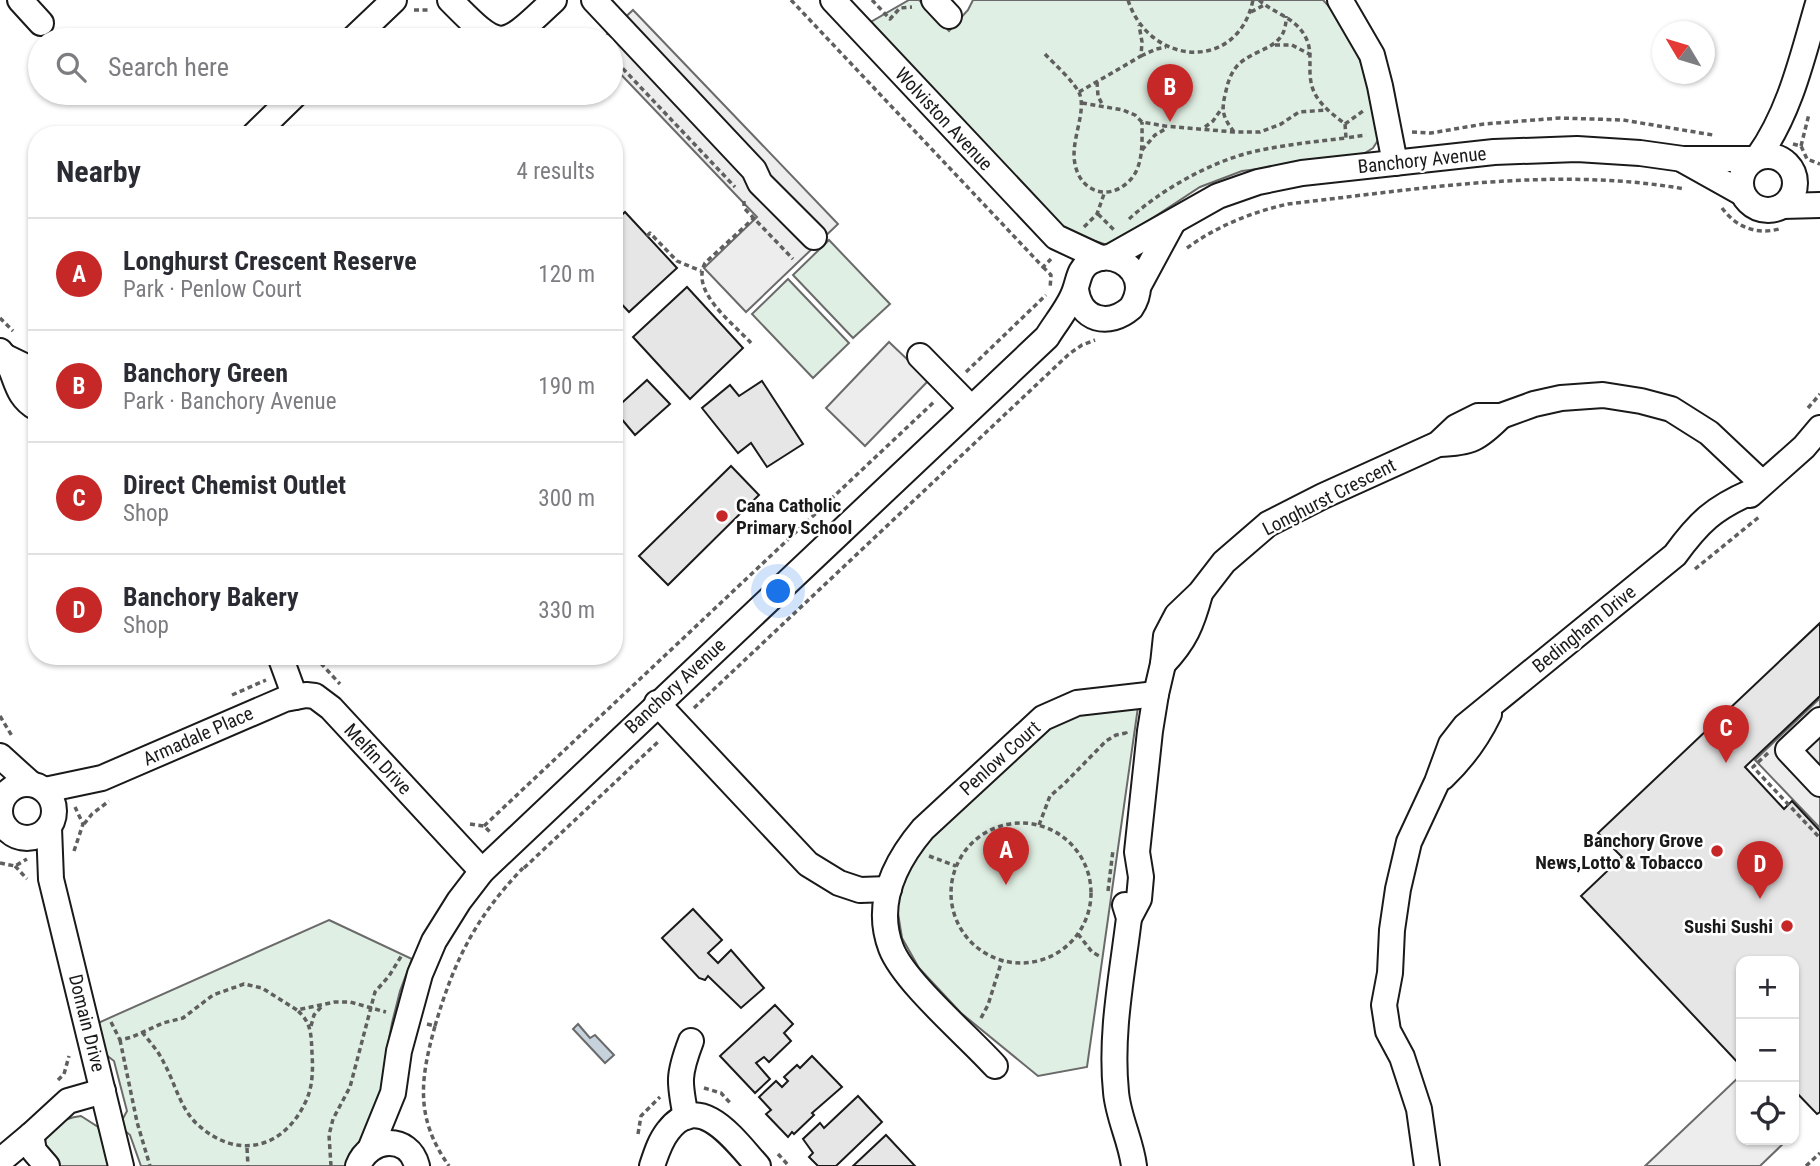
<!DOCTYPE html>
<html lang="en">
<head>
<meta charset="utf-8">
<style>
	:root { --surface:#fff; --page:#f2f2f3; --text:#2b2b33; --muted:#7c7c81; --line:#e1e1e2; --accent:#c62828 }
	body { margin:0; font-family:"Roboto Condensed",sans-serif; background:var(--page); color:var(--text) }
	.controls { position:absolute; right:21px; bottom:21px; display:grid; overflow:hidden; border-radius:14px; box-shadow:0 2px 5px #0004 }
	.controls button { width:63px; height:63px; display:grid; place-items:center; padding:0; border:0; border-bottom:2px solid var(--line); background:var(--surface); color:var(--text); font:35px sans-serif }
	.compass { position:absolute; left:1652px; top:21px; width:63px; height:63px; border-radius:50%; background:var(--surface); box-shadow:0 2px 5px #0004; rotate:308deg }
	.you { position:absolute; left:779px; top:592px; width:24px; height:24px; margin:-18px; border:5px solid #fff; border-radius:50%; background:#1a73e8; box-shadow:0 0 0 10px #1a73e833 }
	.badge { display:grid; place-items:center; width:46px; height:46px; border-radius:50%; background:var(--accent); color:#fff; font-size:23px; font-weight:700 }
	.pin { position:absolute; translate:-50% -58px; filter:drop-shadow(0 2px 4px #0008) }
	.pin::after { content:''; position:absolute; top:37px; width:24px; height:21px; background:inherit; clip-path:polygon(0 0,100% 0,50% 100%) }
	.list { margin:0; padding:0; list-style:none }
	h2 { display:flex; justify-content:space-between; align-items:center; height:91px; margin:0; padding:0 28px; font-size:30px }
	h2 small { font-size:23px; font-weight:400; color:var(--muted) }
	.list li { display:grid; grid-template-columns:46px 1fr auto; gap:21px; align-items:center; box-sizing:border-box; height:112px; padding:0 28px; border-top:2px solid var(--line) }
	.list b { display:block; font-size:26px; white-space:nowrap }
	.list p { margin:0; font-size:23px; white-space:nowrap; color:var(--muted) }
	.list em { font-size:23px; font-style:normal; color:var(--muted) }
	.icon { flex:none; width:38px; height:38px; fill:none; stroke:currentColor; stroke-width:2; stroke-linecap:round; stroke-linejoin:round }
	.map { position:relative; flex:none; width:1820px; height:1166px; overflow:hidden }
	.search { position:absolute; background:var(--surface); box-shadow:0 2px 5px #0004; left:28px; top:28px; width:595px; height:77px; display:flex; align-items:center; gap:18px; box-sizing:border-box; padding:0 24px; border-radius:38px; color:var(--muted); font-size:26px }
	.panel { position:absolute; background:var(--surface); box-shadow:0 2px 5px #0004; left:28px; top:126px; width:595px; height:539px; border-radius:28px }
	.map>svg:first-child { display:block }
</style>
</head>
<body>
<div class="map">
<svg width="1820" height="1166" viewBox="0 0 1820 1166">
	<rect width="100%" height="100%" fill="#fff"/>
	<!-- green -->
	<g fill="#e0efe3" stroke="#6a6a6a" stroke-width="2">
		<path d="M909 0H919L949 31 968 10 973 0H1323C1355 32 1374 92 1380 137L1373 148 1360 156 1242 171 1200 187 1110 246 1062 230 869 23Z"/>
		<path d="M829 240 890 304 853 338 793 275Z"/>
		<path d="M788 279 849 343 813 378 752 314Z"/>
		<path d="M1138 707 1087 1067 1038 1076 961 1013 919 968 902 938 896 901 903 869 927 838 1050 724 1084 711Z"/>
		<path d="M329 920 412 959 400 991 392 1023 386 1055 381 1106 353 1166H141L130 1135 124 1130 121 1122 127 1111 114 1061 105 1054 98 1023Z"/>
		<path d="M81 1116 98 1127 111 1166H54C52 1162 47 1156 46 1151 40 1129 64 1118 81 1116Z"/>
	</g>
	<!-- parking -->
	<g fill="#ededed" stroke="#6a6a6a" stroke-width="2">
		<path d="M633 10 838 224 746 312 704 268 757 217 611 64V40H601Z"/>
		<path d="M889 342 929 380 865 446 826 408Z"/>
		<path d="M1820 698V828L1755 760Z"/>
		<path d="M1741 1075V1140H1787L1760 1166H1645Z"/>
	</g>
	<!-- water -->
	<path fill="#c6d2dc" stroke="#6a6a6a" stroke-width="2" d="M578 1024 590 1038 595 1035 614 1055 605 1063 573 1029Z"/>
	<!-- building -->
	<g fill="#e6e6e6" stroke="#1a1a1a" stroke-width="2">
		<path d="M625 212 677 268 629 312 614 296V222Z"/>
		<path d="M687 287 743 348 690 399 633 337Z"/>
		<path d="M647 380 670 404 635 435 614 410Z"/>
		<path d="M762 381 803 444 767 467 751 443 738 453 702 408 730 385 739 396Z"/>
		<path d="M731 466 759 495 668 585 639 556Z"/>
		<path d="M1820 623V696L1745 767 1784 809 1792 801 1820 831V1112L1817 1114 1794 1090V961H1741V1066L1581 896 1622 857 1598 833Z"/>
		<path d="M693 909 722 940 708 953 718 963 731 950 764 988 741 1008 708 976 705 980 699 978 662 938Z"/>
		<path d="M775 1005 793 1024 784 1033 791 1041 769 1062 764 1057 756 1063 770 1079 755 1093 720 1056Z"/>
		<path d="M812 1056 842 1087 812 1113 814 1115 794 1134 792 1132 788 1137 766 1114 771 1110 759 1097 776 1081 782 1087 788 1081 784 1077 797 1065 800 1068Z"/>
		<path d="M858 1096 882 1122 836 1166H818L809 1157 813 1153 803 1139 820 1123 824 1128Z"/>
		<path d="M886 1135 915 1166H853Z"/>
	</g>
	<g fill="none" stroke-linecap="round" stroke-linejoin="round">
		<defs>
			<g id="minor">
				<path d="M20 0 41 23"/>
				<path d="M450 0C502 53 501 50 554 0"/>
				<path d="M594 0 754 170 760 183 814 237"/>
				<path d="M833 0 1056 237 1101 258"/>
				<path d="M934 0 949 16"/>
				<path d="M1340 0 1372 55 1380 86 1395 163"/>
				<path d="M352 40 394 0"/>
				<path d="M254 135 297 93"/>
				<circle cx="1768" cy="183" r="27"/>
				<path d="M1758 157C1791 111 1803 54 1819 0"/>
				<path d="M1683 160 1742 193"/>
				<path d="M1782 206 1820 205"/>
				<path d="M1110 257 1218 196 1258 182 1302 173 1494 152 1577 149 1640 153 1683 159H1754"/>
				<path d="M1138 287 1172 224"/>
				<path d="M0 351C18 370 12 395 37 408"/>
				<path d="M920 356 971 408"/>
				<path d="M6 357 37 372"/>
				<path d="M1438 444C1471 443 1478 439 1501 416"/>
				<path d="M1750 495 1804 447 1820 428"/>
				<path d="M280 656 295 697"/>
				<path d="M1163 664C1185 641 1192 624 1200 594"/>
				<path d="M657 703 808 864 839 883 860 890 889 889"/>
				<path d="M1820 720 1788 750 1820 784"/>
				<path d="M0 756 31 784"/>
				<path d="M1443 777C1463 758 1477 739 1489 714"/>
				<circle cx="27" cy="811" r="27"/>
				<path d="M45 790 102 778 285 699 306 695 315 696 331 708 482 871"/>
				<path d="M49 828 51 879 121 1166"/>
				<path d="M1125 905 1129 918C1122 976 1110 1034 1116 1092 1118 1117 1131 1141 1134 1166"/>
				<path d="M1129 918 1139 899 1141 877 1137 852 1150 731 1156 694 1163 664 1166 636 1177 615 1200 593 1224 562 1268 524 1323 496 1438 444 1456 427 1478 416H1501L1534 404 1561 398 1603 395 1641 401 1671 409 1709 433 1762 483"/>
				<path d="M995 1066C968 1036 904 982 891 948 874 903 895 862 923 829L1043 718 1077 703 1156 694"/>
				<path d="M686 1117C679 1082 678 1075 691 1041"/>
				<path d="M371 1147 393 1093 399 1051 420 974 434 941 459 901 482 871 1047 337C1056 322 1070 306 1075 290 1079 279 1079 269 1090 262 1110 250 1137 264 1138 287 1138 295 1135 302 1131 308 1109 327 1080 321 1076 289"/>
				<path d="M0 1161 31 1135"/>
				<path d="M47 1166 34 1151 31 1135 68 1101 103 1091"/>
				<path d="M358 1166C369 1137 409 1134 417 1166"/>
				<path d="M652 1166C656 1154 660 1141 668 1131 700 1089 736 1142 758 1166"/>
				<path d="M1427 1166 1419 1109 1402 1057 1388 1031 1384 1005 1390 973 1392 930 1398 889 1409 842 1437 782 1451 744 1465 726 1675 555C1699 522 1714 508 1751 492"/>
			</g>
		</defs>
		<!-- minor casing -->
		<use href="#minor" stroke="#1a1a1a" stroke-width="28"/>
		<!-- path -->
		<g stroke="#5f5f5f" stroke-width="3.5" stroke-dasharray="5 3.5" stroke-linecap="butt">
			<path d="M791 0 1043 267 1051 259"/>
			<path d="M872 0 890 19 900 8 912 7"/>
			<path d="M1128 0C1149 66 1238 73 1253 0"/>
			<path d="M1259 0C1274 14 1296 17 1306 38 1313 52 1308 67 1311 82 1314 101 1331 113 1345 124L1346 138 1366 135"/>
			<path d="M414 10H431"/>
			<path d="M1251 12 1264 5"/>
			<path d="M1275 45H1292L1311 55"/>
			<path d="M1045 54C1054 64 1076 83 1080 95 1086 114 1070 142 1075 164 1080 191 1107 201 1127 183 1144 169 1142 143 1142 122"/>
			<path d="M611 56 735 187"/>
			<path d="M1141 56 1156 49 1166 47"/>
			<path d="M1097 82 1098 96 1103 106"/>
			<path d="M1079 92 1141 56 1142 42 1139 25"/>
			<path d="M320 100 327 93"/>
			<path d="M1082 103 1123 110 1135 115 1142 122 1165 126 1234 132H1260L1281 124 1299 112 1327 110"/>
			<path d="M1345 124 1363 111"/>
			<path d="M1205 127 1213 121 1222 108"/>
			<path d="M1234 132C1222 116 1221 110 1226 91 1228 81 1232 70 1240 63 1260 46 1287 49 1286 16"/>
			<path d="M1412 132 1431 133 1484 124 1560 118 1623 120 1713 135"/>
			<path d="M1793 144 1801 146 1807 159 1820 164"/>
			<path d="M1801 146 1809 114"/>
			<path d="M1142 150 1155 135 1167 128"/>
			<path d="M744 201V208L793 259"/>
			<path d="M1722 208C1736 227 1756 235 1779 229"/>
			<path d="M1098 214 1115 231"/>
			<path d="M1129 219C1161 190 1207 164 1248 153 1280 145 1313 142 1346 138"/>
			<path d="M1084 227 1097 214 1104 194"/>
			<path d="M647 236 650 233 677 261 701 271"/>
			<path d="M1187 248C1217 226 1252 212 1288 204 1420 189 1553 166 1685 189"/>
			<path d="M1043 267 1051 275 1050 289"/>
			<path d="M0 318 13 331"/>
			<path d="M751 343C733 323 690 292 705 263L754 218"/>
			<path d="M966 372 1046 295"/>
			<path d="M1808 408 1820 394"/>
			<path d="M1695 569 1759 517"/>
			<path d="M315 657 340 684"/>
			<path d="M305 662 314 656"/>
			<path d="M232 695 266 680"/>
			<path d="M694 708 1069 354 1082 345 1095 340"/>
			<path d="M0 716 12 736"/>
			<path d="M1768 753 1753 767 1820 838"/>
			<circle cx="1021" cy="893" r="70"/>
			<path d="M84 824 92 814 109 801"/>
			<path d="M470 824 484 826 490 832"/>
			<path d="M1039 825 1050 796 1064 784 1106 741 1116 735 1126 733V735"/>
			<path d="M484 826 935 401"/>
			<path d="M74 851 83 824 75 807"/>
			<path d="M929 856 956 866"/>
			<path d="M0 863 15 866 27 859"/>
			<path d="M15 866 27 879"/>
			<path d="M524 868 660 740"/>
			<path d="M1108 891 1113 850"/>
			<path d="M1078 934 1092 952 1101 957"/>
			<path d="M981 1018 988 1005 1002 960"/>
			<path d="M111 1022 120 1040 132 1037 163 1023 183 1018 213 995 244 984 262 988 297 1010 335 1002H350L386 1012"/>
			<path d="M427 1024 435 1026C420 1080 415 1118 449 1166"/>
			<path d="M311 1026 314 1015 321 1007"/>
			<path d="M435 1026C454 961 475 918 523 868"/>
			<path d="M142 1032C150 1042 159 1052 164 1063 175 1083 180 1108 197 1124 237 1161 284 1149 306 1101 313 1086 313 1069 312 1053 311 1035 312 1023 297 1010"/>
			<path d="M120 1040 137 1122 150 1166"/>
			<path d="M58 1080 64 1074 69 1056"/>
			<path d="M704 1088 721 1093 732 1105"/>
			<path d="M638 1134 641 1116 660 1097"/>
			<path d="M247 1148 248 1166"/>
			<path d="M778 1154 789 1166"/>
			<path d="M331 1166 329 1135 333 1119 350 1087 375 992 389 976 402 955"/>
			<path d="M1806 1166 1820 1153"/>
		</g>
		<!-- minor -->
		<use href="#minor" stroke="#fff" stroke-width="24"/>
	</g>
	<!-- markers -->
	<g fill="#c62828" stroke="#fff" stroke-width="2.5">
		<circle cx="722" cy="516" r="7"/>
		<circle cx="1717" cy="851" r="7"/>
		<circle cx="1787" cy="926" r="7"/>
	</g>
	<g text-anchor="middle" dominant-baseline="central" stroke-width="5" stroke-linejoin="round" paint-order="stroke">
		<!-- street labels -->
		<g font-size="19" fill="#1a1a1a" stroke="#fff">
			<text transform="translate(944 119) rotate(47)">Wolviston Avenue</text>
			<text transform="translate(1422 160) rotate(-6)">Banchory Avenue</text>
			<text transform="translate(1329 497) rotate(-27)">Longhurst Crescent</text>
			<text transform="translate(1584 629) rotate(-39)">Bedingham Drive</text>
			<text transform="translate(675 686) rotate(-43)">Banchory Avenue</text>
			<text transform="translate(198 736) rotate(-24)">Armadale Place</text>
			<text transform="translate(1000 758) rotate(-42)">Penlow Court</text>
			<text transform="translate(378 759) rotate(47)">Melfin Drive</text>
			<text transform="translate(87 1023) rotate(76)">Domain Drive</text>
		</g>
		<!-- poi labels -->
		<g font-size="19" font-weight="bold" fill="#1a1a1a" stroke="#fff" text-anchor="end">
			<text x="736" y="505" text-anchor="start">Cana Catholic<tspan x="736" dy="22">Primary School</tspan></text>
			<text x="1703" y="840">Banchory Grove<tspan x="1703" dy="22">News,Lotto &amp; Tobacco</tspan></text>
			<text x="1773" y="926">Sushi Sushi</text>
		</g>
	</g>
</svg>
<div class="controls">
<button>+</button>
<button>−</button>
<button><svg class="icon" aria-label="locate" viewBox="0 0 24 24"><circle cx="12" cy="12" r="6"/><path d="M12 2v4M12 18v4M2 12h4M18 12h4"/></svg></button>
</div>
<svg class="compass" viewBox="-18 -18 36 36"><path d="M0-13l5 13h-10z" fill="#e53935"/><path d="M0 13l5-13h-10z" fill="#7c7c81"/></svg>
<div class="you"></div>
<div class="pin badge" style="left:1006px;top:885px">A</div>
<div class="pin badge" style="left:1170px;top:122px">B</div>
<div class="pin badge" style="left:1726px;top:763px">C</div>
<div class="pin badge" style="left:1760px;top:899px">D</div>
<div class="search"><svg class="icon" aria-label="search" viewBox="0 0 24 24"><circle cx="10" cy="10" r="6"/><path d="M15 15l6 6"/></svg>Search here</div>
<section class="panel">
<h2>Nearby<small>4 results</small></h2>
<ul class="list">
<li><span class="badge">A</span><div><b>Longhurst Crescent Reserve</b><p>Park · Penlow Court</p></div><em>120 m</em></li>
<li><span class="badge">B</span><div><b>Banchory Green</b><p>Park · Banchory Avenue</p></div><em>190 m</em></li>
<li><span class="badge">C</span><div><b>Direct Chemist Outlet</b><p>Shop</p></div><em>300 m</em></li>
<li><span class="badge">D</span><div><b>Banchory Bakery</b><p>Shop</p></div><em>330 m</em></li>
</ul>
</section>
</div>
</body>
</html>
